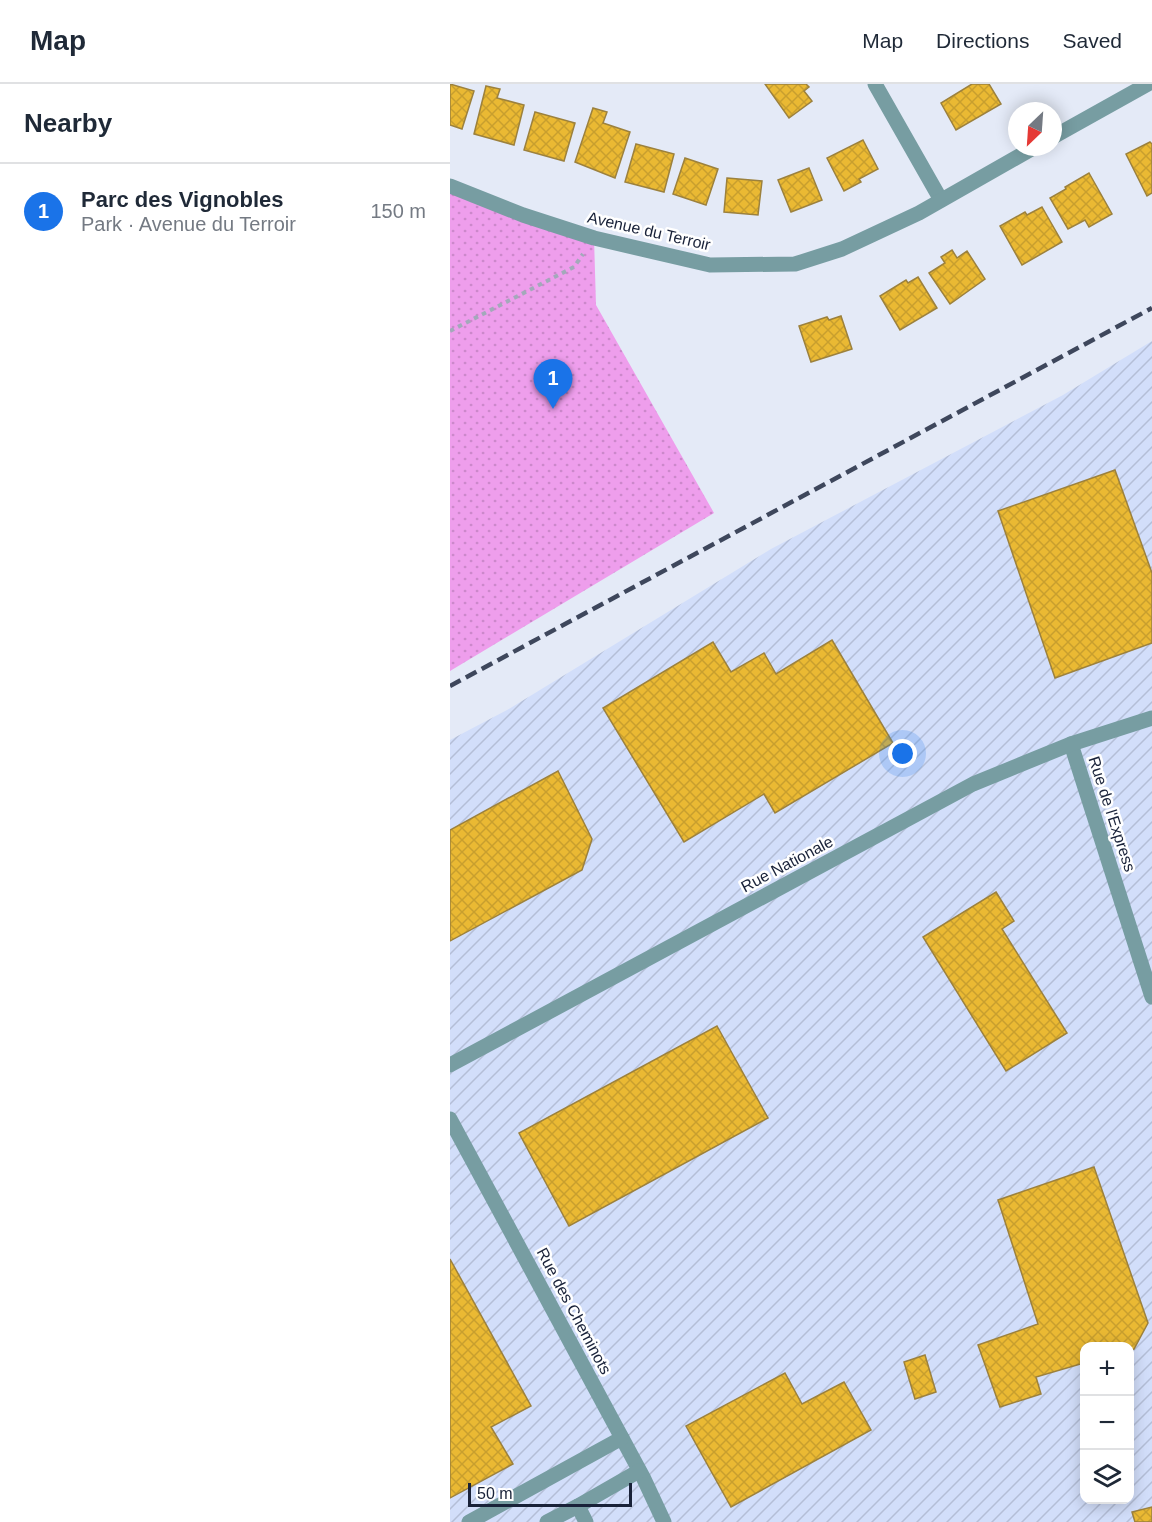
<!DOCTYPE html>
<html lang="en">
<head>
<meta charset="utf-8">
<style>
	:root { --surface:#fff; --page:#f6f6f7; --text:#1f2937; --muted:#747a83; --line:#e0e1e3; --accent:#1a73e8 }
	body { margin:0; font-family:Helvetica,sans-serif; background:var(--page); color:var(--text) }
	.controls { position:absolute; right:18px; bottom:18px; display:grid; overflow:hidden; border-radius:12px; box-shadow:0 3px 15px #0003 }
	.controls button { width:54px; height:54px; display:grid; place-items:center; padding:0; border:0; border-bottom:2px solid var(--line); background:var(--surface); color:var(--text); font:30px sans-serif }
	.compass { position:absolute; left:558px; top:18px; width:54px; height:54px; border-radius:50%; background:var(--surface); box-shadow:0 3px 15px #0003; rotate:205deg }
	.scale { position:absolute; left:18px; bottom:15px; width:164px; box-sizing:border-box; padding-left:6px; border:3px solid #192239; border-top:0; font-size:16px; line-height:21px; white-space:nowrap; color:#192239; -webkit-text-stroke:4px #fff; paint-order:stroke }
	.you { position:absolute; left:453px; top:670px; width:21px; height:21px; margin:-15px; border:4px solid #fff; border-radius:50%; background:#1a73e8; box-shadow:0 0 0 9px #1a73e833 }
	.badge { display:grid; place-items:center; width:39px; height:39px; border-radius:50%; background:var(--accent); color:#fff; font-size:20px; font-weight:700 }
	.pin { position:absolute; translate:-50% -50px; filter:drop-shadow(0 2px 3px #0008) }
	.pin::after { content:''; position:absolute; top:32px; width:21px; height:18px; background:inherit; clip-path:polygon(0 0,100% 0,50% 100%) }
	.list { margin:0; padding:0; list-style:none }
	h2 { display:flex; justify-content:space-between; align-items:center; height:78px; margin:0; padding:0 24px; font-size:26px }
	h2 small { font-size:20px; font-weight:400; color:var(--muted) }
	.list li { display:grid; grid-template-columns:39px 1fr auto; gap:18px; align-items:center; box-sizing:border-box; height:96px; padding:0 24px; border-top:2px solid var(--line) }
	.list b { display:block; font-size:22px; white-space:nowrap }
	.list p { margin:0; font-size:20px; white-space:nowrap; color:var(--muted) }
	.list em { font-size:20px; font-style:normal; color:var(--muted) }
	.icon { flex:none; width:33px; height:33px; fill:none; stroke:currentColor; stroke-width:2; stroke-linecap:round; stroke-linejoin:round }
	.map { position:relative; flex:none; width:702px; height:1438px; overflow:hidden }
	header { display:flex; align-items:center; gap:36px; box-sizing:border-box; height:84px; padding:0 30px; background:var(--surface); border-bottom:2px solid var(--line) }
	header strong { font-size:28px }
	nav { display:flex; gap:33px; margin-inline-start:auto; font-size:21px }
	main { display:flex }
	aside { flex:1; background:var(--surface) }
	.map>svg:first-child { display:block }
</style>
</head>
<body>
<header>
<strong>Map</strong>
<nav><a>Map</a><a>Directions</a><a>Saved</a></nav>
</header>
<main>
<aside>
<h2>Nearby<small></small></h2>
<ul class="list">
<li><span class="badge">1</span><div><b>Parc des Vignobles</b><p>Park · Avenue du Terroir</p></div><em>150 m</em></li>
</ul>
</aside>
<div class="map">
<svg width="702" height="1438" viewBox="0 0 702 1438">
	<defs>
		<pattern id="industrial-furrows" width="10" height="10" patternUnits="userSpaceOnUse" patternTransform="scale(1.5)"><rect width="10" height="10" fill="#d2defa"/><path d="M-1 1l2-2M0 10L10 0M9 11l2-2" fill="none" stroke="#b4bed7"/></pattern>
		<pattern id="park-dots" width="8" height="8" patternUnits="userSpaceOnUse" patternTransform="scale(1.5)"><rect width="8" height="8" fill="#ee9eec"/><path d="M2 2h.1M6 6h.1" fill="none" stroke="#cc88cb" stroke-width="1.8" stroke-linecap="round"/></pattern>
		<pattern id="building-cross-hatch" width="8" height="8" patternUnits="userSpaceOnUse" patternTransform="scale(1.5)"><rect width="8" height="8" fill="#eab933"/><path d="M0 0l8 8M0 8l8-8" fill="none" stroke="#c89f2e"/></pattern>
	</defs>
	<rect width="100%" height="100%" fill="#e4eaf7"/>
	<!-- industrial -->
	<path fill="url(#industrial-furrows)" fill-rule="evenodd" d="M702 257V1438H0V656L57 626 321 465 613 311ZM634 1262H680V1416H634Z"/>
	<!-- park -->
	<path fill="url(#park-dots)" d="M0 106 144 154 146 221 264 429 0 587Z"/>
	<!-- building -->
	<g fill="url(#building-cross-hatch)" stroke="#9c813d" stroke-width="1.5">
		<path d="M0 0 24 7 12 45 0 41Z"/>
		<path d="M315 0H356L359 3 354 7 362 17 339 34Z"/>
		<path d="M522 0H539L551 20 506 46 491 19Z"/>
		<path d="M36 2 50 5 47 14 74 21 64 61 24 50Z"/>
		<path d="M143 24 157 28 153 39 180 48 165 94 125 78Z"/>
		<path d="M85 28 125 39 114 77 74 66Z"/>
		<path d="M413 56 428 85 409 95 411 98 394 107 377 74Z"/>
		<path d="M700 58 702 60V109L697 112 676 70Z"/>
		<path d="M186 60 224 70 214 108 175 98Z"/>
		<path d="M235 74 268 85 256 121 223 110Z"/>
		<path d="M359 84 372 116 341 128 328 96Z"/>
		<path d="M639 89 662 130 639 143 635 136 618 145 600 114 616 105 615 103Z"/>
		<path d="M277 94 312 97 308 131 274 128Z"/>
		<path d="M592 123 612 158 572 181 550 142 575 128 577 131Z"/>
		<path d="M502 166 507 174 517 167 535 195 500 220 479 189 495 179 491 173Z"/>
		<path d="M468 193 487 224 450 246 430 212 456 196 458 199Z"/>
		<path d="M391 232 402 265 361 278 349 242 377 233 379 236Z"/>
		<path d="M665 386 702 489V559L605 594 548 427Z"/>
		<path d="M382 556 443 659 325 729 314 710 234 758 153 624 263 558 281 588 314 569 326 590Z"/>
		<path d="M108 687 142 755 132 786 0 857V746Z"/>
		<path d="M546 808 564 837 552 845 617 949 556 987 473 853Z"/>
		<path d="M267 942 318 1034 119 1142 69 1049Z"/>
		<path d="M644 1083 698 1239 684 1265 680 1266V1262H634V1279L586 1293 591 1310 550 1323 528 1261 588 1240 548 1116Z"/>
		<path d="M0 1175 81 1322 41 1343 63 1380 0 1414Z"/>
		<path d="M475 1271 486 1308 465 1315 454 1278Z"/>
		<path d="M335 1289 352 1320 394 1298 421 1346 281 1423 236 1342Z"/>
		<path d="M702 1423V1438H685L682 1428Z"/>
	</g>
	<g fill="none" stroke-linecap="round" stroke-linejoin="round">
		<!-- path -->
		<path stroke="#a3a9ba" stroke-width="4" stroke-dasharray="4.5 4.5" stroke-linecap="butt" d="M0 247 124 183 133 170"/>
		<!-- minor -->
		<g stroke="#779da2" stroke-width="15">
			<path d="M425 0 491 116"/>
			<path d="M603 53 698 0"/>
			<path d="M0 102 73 131 144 154 260 181 345 180 392 165 469 129 585 63"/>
			<path d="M621 660 702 913"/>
			<path d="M0 981 523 700 621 660 702 634"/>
			<path d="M0 1035 193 1393 214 1438"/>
			<path d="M19 1438 172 1354"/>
			<path d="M97 1438 128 1422"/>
			<path d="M136 1438 128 1422 189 1387"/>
		</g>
		<!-- rail -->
		<path stroke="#3e475c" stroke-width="4.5" stroke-dasharray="12 6" stroke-linecap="butt" d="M0 602 702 224"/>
	</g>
	<g text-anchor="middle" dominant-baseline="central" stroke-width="5" stroke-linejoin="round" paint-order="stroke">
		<!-- street labels -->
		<g font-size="16" fill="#192239" stroke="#fff">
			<text transform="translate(199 147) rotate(13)">Avenue du Terroir</text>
			<text transform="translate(662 730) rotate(72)">Rue de l'Express</text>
			<text transform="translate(337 780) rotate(-28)">Rue Nationale</text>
			<text transform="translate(124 1227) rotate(62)">Rue des Cheminots</text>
		</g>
	</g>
</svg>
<div class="controls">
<button>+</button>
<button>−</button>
<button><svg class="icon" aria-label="layers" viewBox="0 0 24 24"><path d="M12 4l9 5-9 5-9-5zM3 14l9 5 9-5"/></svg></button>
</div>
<svg class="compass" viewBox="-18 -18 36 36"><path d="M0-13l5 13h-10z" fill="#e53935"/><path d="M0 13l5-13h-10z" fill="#747a83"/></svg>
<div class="scale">50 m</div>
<div class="you"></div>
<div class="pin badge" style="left:103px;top:325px">1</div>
</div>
</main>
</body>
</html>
